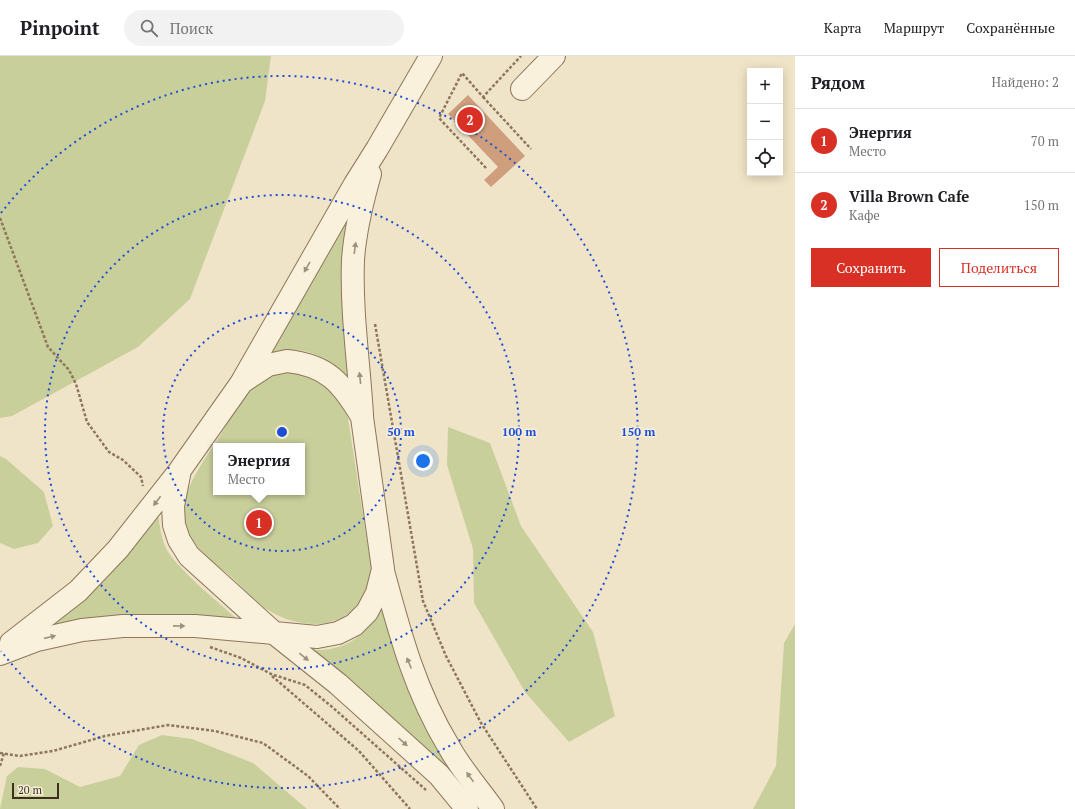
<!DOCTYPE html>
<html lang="ru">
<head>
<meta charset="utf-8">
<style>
	:root { --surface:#fff; --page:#f2f2f2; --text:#202124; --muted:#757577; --line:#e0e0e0; --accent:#d93025 }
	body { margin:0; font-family:"PT Serif",serif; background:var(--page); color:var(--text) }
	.controls { position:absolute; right:12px; top:12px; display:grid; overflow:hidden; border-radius:0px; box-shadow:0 2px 10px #0003 }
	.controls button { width:36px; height:36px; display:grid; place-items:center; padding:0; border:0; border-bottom:1px solid var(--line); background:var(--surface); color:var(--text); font:20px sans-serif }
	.scale { position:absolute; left:12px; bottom:10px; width:47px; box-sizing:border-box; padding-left:4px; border:2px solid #3d2e20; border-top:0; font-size:11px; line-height:14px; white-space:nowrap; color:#3d2e20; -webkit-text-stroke:3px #f7eed8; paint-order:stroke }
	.you { position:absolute; left:423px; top:405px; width:14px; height:14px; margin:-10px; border:3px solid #fff; border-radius:50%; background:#1a73e8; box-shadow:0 0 0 6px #1a73e833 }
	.badge { display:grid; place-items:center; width:26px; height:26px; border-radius:50%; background:var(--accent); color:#fff; font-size:13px; font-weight:700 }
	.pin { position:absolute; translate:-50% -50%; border:2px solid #fff; box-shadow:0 1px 4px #0006 }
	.popup { position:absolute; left:213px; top:387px; width:92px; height:52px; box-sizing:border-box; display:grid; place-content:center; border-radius:0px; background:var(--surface); filter:drop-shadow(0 1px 3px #0005); font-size:13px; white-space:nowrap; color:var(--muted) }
	.popup b { font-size:15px; color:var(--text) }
	.popup::after { content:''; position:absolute; left:50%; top:100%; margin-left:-8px; border:8px solid transparent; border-top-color:var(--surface) }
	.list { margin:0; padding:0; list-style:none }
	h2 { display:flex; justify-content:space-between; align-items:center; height:52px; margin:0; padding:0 16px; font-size:17px }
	h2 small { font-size:13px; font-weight:400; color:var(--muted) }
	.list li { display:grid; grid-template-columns:26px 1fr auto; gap:12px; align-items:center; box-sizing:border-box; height:64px; padding:0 16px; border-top:1px solid var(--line) }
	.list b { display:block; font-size:15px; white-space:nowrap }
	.list p { margin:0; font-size:13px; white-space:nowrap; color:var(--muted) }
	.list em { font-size:13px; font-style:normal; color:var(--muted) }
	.actions { display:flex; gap:8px; padding:12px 16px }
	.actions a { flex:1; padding:9px 0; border:1px solid var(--accent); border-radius:0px; text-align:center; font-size:14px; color:var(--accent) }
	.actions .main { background:var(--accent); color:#fff }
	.icon { flex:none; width:22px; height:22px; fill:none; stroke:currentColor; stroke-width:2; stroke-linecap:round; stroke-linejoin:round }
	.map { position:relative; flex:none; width:795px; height:753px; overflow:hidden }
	header { display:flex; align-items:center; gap:24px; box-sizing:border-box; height:56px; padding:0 20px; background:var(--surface); border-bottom:1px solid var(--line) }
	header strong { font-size:19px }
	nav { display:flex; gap:22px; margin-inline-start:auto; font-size:14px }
	.search { width:280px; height:36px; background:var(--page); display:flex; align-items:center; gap:10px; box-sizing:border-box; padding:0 14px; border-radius:22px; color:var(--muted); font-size:15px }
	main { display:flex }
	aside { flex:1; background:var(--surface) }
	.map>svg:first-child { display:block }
</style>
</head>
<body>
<header>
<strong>Pinpoint</strong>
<div class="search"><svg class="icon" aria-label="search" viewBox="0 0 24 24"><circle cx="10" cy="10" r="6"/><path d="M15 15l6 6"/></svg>Поиск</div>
<nav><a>Карта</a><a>Маршрут</a><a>Сохранённые</a></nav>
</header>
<main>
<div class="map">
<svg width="795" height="753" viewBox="0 0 795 753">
	<rect width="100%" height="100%" fill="#f0e4c8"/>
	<!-- green -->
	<g fill="#c9cf9b" fill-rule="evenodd">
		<path d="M0 0H271L265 45 190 243 138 291 12 360 0 362Z"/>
		<path d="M349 157 351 323C321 299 306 287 268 299Z"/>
		<path d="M295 316C320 324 339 337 348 362L371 511C372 528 368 536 357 549 335 576 295 571 268 554 254 545 242 531 230 520 210 503 186 487 184 459 181 433 208 399 221 378 235 356 247 327 274 319 281 316 289 317 295 316ZM216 390H302V436H216Z"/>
		<path d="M448 371 490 387 521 470 593 576 615 660 569 686 525 636 474 547 473 493 447 409Z"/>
		<path d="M0 400 6 403 44 436 53 470 38 487 14 493 0 487Z"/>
		<path d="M158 458C160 470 161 483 167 494 180 516 220 547 240 566L96 563 51 569Z"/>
		<path d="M382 550 454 717 312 594C319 594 327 594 334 592 356 588 373 569 382 550Z"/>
		<path d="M795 568V753H753L776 710 784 587Z"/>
		<path d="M162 679 192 683 253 707 307 753H0L7 720 18 711 45 713 80 731 120 720 139 689Z"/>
	</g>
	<!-- building -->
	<path fill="#cf9f7d" d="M468 39 525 100 491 131 484 124 498 111 448 58Z"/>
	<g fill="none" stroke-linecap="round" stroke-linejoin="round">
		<defs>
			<g id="minor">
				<path d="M522 33 554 0"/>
				<path d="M287 305C327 309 342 327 362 361L383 513 377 537 367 556 354 569 338 577 317 581 274 577 189 500 179 484 174 469 173 450 180 414 242 326 268 309Z"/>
				<path d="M243 324 355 128 377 93 431 0"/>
				<path d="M362 359C359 307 351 256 353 204 355 175 362 146 370 118"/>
				<path d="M383 515C400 578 415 635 449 691 461 713 479 733 493 753"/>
				<path d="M11 587 78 535 118 493 177 418"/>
				<path d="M0 598 37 584 82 574 123 570H195L274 577 338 628 439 719 467 753"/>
			</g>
		</defs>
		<!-- minor casing -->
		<use href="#minor" stroke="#8d765c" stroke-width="24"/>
		<!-- path -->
		<g stroke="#8d765c" stroke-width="2.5" stroke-dasharray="3 2" stroke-linecap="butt">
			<path d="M483 41 531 93"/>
			<path d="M486 112 439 62 462 17 483 41 521 0"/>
			<path d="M0 162 48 291 69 314 76 328 87 366 109 396 123 404 141 421 143 430"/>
			<path d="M375 268 423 545 446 600 481 667 537 753"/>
			<path d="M210 591 241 602 271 618 305 629 331 650 426 734"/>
			<path d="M272 620 359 695 410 753"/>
			<path d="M0 697 20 700 53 695 105 680 168 669 215 675 263 687 308 720 340 753"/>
			<path d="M0 710 4 697"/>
		</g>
		<!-- minor -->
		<use href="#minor" stroke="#faf1dc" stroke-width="22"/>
	</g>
	<!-- one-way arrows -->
	<defs><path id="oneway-solid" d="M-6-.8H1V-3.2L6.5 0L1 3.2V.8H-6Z"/></defs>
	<g fill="#9c907e">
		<use href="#oneway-solid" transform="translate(355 192) rotate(-82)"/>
		<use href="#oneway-solid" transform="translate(307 211) rotate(120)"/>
		<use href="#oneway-solid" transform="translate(360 322) rotate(-96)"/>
		<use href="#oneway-solid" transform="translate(157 445) rotate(127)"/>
		<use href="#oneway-solid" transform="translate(179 570) rotate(1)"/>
		<use href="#oneway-solid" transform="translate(50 581) rotate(-13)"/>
		<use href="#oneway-solid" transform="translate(304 601) rotate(39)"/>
		<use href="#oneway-solid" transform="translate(409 607) rotate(-112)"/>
		<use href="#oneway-solid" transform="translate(403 686) rotate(42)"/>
		<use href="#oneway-solid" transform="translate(470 721) rotate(-126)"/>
	</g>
	<!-- distance rings -->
	<g fill="none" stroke="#1d4ed8" stroke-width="2" stroke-dasharray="2 4">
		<circle cx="282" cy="376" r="119"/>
		<circle cx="282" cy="376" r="237"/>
		<path d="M1 157A356 356 0 1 1 1 595"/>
	</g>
	<circle cx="282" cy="376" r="6" fill="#1d4ed8" stroke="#f7eed8" stroke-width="2"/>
	<g font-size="12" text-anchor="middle" font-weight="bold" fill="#1d4ed8" stroke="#f7eed8" stroke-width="3.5" stroke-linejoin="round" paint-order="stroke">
		<text x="401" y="380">50 m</text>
		<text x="519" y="380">100 m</text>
		<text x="638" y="380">150 m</text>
	</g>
</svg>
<div class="controls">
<button>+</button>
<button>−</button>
<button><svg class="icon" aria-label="locate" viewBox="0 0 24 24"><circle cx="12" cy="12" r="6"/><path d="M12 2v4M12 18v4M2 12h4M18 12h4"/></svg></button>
</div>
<div class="scale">20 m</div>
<div class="you"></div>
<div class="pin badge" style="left:259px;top:467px">1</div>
<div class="popup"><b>Энергия</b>Место</div>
<div class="pin badge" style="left:470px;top:64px">2</div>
</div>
<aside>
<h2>Рядом<small>Найдено: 2</small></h2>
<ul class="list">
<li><span class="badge">1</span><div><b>Энергия</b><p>Место</p></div><em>70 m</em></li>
<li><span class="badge">2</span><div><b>Villa Brown Cafe</b><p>Кафе</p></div><em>150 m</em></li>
</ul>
<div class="actions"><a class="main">Сохранить</a><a>Поделиться</a></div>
</aside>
</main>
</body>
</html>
